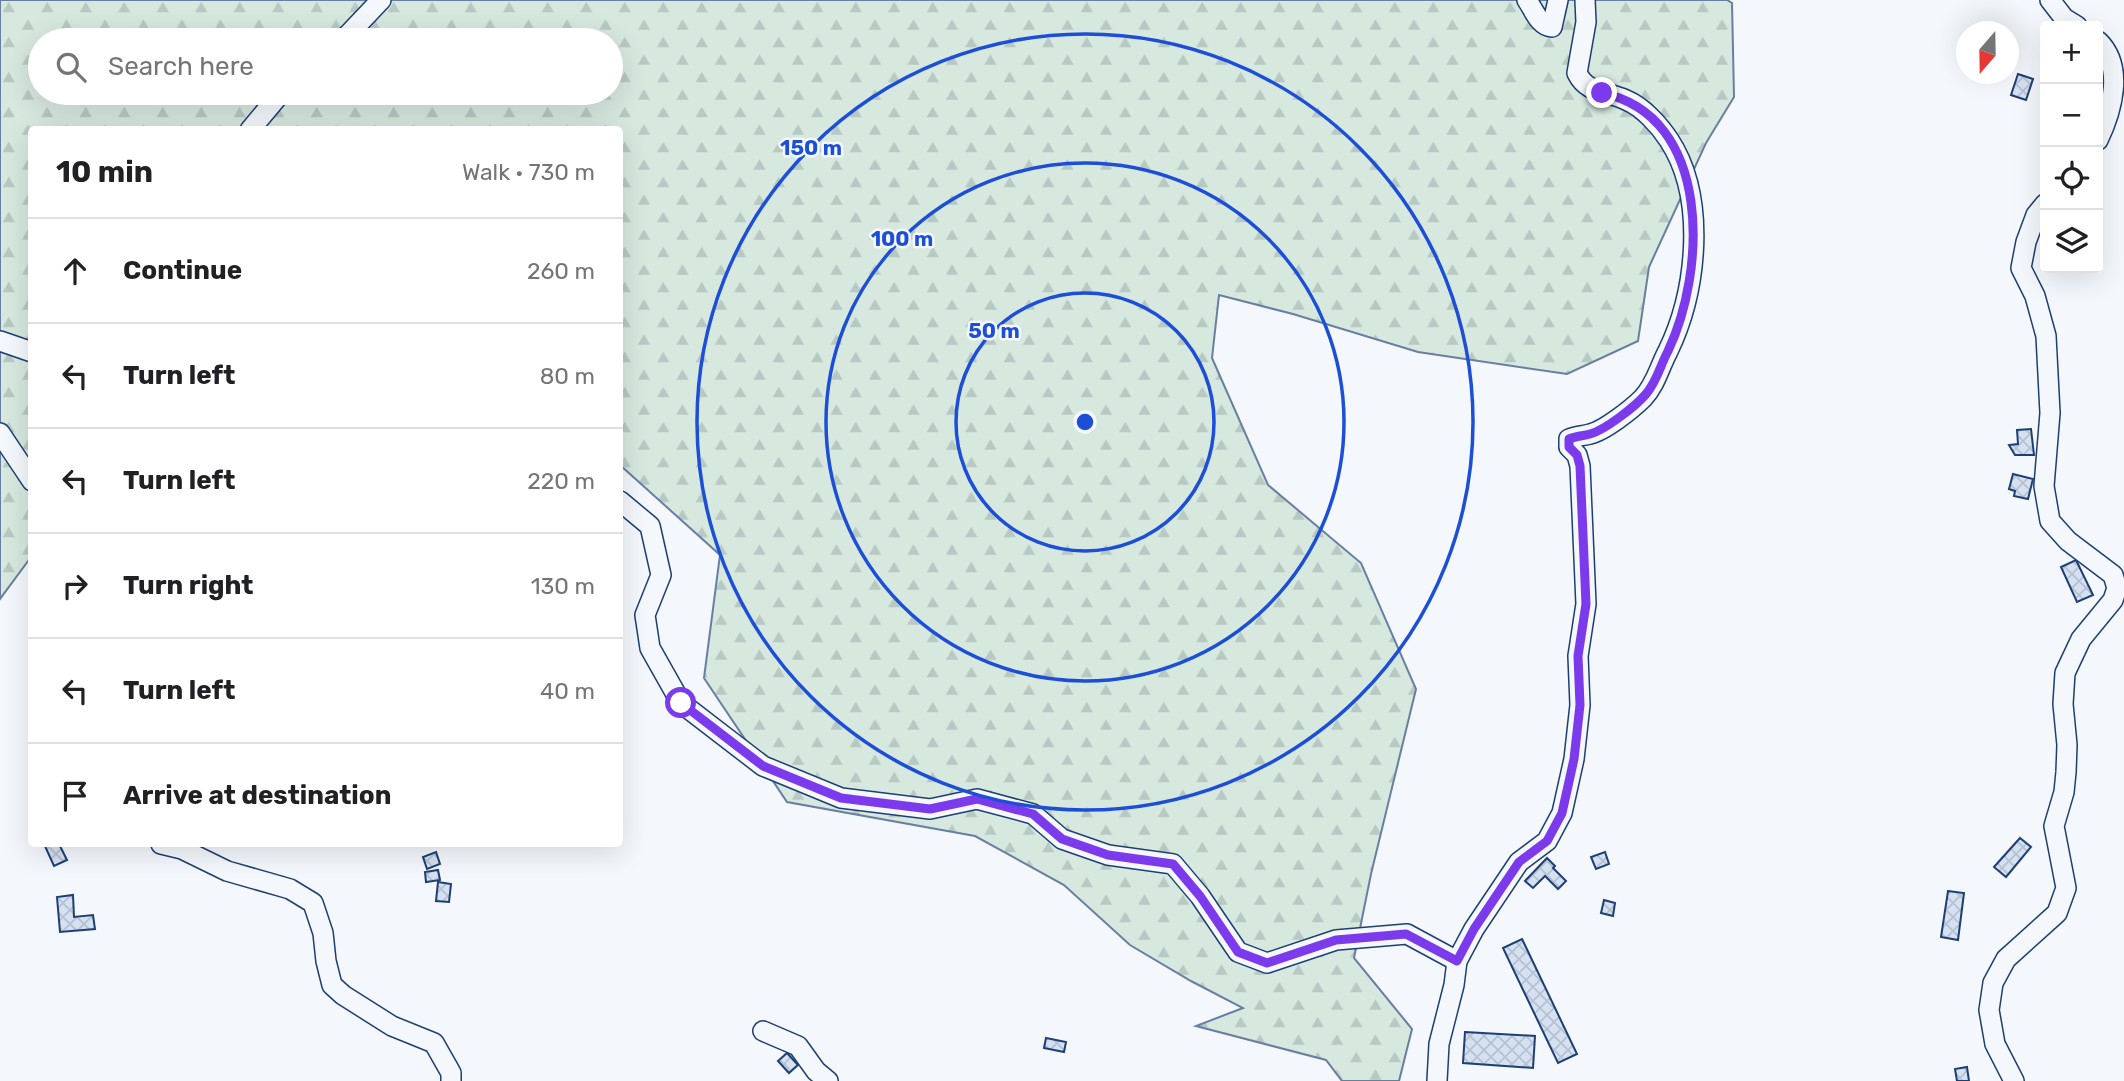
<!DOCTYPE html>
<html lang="en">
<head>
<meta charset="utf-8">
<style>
	:root { --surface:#fff; --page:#f6f6f6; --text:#202124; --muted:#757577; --line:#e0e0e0 }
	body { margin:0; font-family:Rubik,sans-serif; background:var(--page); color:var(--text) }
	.controls { position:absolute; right:21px; top:21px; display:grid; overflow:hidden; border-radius:7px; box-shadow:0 7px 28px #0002 }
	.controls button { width:63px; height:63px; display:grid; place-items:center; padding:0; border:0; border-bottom:2px solid var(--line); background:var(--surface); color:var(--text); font:35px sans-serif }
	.compass { position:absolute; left:1956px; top:21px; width:63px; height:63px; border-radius:50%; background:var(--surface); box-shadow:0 7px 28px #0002; rotate:200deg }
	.stop { position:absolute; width:21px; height:21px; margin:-16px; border:5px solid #7c3aed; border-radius:50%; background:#fff }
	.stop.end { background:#7c3aed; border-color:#fff; box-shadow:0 2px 7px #0008 }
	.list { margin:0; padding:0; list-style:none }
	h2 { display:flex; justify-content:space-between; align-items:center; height:91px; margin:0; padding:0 28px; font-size:30px }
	h2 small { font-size:23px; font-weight:400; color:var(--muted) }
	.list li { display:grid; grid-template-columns:46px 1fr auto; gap:21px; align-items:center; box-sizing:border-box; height:105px; padding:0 28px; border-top:2px solid var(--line) }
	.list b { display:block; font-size:26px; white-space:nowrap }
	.list em { font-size:23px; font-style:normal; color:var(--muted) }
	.icon { flex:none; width:38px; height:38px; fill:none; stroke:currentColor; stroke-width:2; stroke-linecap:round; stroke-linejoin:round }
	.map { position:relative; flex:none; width:2124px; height:1081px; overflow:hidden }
	.search { position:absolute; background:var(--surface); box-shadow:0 7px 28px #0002; left:28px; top:28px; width:595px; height:77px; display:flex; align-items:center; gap:18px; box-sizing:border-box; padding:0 24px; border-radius:38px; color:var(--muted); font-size:26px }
	.panel { position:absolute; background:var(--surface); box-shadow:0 7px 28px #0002; left:28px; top:126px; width:595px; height:721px; border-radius:7px }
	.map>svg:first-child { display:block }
</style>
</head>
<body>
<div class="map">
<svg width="2124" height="1081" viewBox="0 0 2124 1081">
	<defs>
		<pattern id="forest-firs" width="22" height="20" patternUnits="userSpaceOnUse" patternTransform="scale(1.75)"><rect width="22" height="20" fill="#d7e8df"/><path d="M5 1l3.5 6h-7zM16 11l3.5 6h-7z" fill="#b8c8c3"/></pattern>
		<pattern id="building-cross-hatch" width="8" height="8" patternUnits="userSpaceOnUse" patternTransform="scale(1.75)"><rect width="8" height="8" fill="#d5e0f0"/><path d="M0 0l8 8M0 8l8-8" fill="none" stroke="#b6c1d1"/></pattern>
	</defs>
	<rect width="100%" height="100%" fill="#f4f7fb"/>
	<!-- forest -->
	<path fill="url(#forest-firs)" stroke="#687fa3" stroke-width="2" fill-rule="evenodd" d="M0 0H1727L1732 3 1734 97 1706 143 1649 267 1638 341 1567 374 1418 352 1293 314 1219 295 1212 358 1268 485 1361 563 1416 689 1371 874 1354 958 1412 1029 1399 1081H1342L1326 1060 1196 1026 1243 1008 1191 981 1130 945 1064 885 975 836 787 802 704 678 720 555 620 465V130H32L31 557 0 599ZM40 40H611V93H40Z"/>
	<!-- building -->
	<g fill="url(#building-cross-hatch)" stroke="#1d3f73" stroke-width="2">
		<path d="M2018 74 2033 79 2026 100 2011 95Z"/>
		<path d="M2031 429 2034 455H2015L2009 445 2018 444 2017 430Z"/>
		<path d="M2013 474 2033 479 2028 499 2014 496 2015 491 2009 489Z"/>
		<path d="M2076 560 2093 595 2077 602 2061 567Z"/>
		<path d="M2020 838 2031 847 2006 877 1994 867Z"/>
		<path d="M44 844H59L67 860 54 866Z"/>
		<path d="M436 852 440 864 427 869 423 857Z"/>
		<path d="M1605 852 1609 864 1596 869 1591 857Z"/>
		<path d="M1547 858 1555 866 1553 868 1566 881 1558 889 1545 876 1533 888 1525 881Z"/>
		<path d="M438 870 440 880 426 882 425 872Z"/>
		<path d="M438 882 451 884 449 902 436 901Z"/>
		<path d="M1948 891 1964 893 1958 940 1941 937Z"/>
		<path d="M73 895 74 917 93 915 95 929 60 932 57 897Z"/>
		<path d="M1604 900 1615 903 1613 916 1601 913Z"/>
		<path d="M1522 939 1577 1054 1558 1063 1503 948Z"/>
		<path d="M1465 1032 1535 1036 1533 1068 1463 1063Z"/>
		<path d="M1046 1038 1066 1042 1064 1052 1044 1048Z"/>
		<path d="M787 1053 798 1065 789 1073 778 1061Z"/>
		<path d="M1967 1067 1969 1081H1957L1955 1069Z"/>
	</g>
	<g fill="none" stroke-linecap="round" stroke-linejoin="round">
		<defs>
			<g id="minor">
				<path d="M1527 0C1534 10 1539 26 1552 27L1558 0"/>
				<path d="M2050 0 2064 18 2077 26"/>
				<path d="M343 40 381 0"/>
				<path d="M2098 41C2124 66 2113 109 2098 140"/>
				<path d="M250 130 281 93"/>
				<path d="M0 341 32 352"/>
				<path d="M0 433 32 481"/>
				<path d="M620 501 650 526 661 575 645 615 650 648 681 703 763 766 841 798 930 809 977 799 1033 814 1062 839 1108 855 1173 864 1200 896 1238 952 1267 963 1336 940 1407 934 1457 961"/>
				<path d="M161 844 182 849 227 871 290 889 313 903 323 933 326 961 332 985 343 995 392 1026 434 1043 451 1073V1081"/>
				<path d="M763 1031 798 1046 816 1071 828 1081"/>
				<path d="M1437 1081 1439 1044 1454 985 1457 961 1474 929 1519 862 1547 841 1562 813 1574 759 1580 705 1578 656 1586 604 1580 466 1577 455 1569 447V439C1576 436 1583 436 1590 434 1604 431 1632 409 1643 398 1656 384 1659 368 1668 351 1697 291 1707 198 1669 140 1659 125 1643 107 1626 100 1607 91 1587 94 1577 73L1586 22 1585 0"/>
				<path d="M2014 1081 1995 1044 1989 1010 1993 983 2006 959 2057 913 2066 888 2054 826 2064 792 2066 772 2067 745 2063 704 2065 673 2081 639 2113 600 2117 588 2113 575 2068 541 2050 521 2044 486 2050 413 2046 336 2035 296 2021 268 2026 242 2036 215 2045 204"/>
			</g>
		</defs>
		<!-- minor casing -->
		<use href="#minor" stroke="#1d3f73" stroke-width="22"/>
		<!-- minor -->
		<use href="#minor" stroke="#f4f7fb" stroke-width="19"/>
	</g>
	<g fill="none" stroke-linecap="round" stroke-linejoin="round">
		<!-- route -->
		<path stroke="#7c3aed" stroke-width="9" d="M681 703 763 766 841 798 930 809 977 799 1033 814 1062 839 1108 855 1173 864 1200 896 1238 952 1267 963 1336 940 1406 934 1457 961 1474 929 1519 862 1547 841 1562 813 1574 759 1580 705 1578 656 1586 604 1580 466 1577 455 1569 447V439C1576 436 1583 436 1590 434 1605 430 1636 406 1646 394 1657 381 1660 366 1668 351 1706 272 1713 116 1602 93"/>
	</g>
	<!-- distance rings -->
	<g fill="none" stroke="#1d4ed8" stroke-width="3.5">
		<circle cx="1085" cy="422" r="129"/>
		<circle cx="1085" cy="422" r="259"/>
		<circle cx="1085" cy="422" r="388"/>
	</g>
	<circle cx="1085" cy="422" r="10" fill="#1d4ed8" stroke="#f4f7fb" stroke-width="3.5"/>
	<g font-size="21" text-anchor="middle" font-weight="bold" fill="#1d4ed8" stroke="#f4f7fb" stroke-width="5" stroke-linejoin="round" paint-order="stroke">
		<text x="811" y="155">150 m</text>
		<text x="902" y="246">100 m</text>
		<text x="994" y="338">50 m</text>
	</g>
</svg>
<div class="controls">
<button>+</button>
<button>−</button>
<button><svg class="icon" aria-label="locate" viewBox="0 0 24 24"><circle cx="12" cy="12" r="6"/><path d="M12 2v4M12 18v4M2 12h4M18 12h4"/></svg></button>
<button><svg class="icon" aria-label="layers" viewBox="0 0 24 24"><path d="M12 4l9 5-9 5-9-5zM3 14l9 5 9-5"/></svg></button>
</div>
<svg class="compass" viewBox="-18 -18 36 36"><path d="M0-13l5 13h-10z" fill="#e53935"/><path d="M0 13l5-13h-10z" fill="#757577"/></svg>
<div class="stop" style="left:681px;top:703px"></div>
<div class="stop end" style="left:1602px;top:93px"></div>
<div class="search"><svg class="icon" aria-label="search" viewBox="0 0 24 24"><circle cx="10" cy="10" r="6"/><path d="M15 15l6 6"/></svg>Search here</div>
<section class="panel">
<h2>10 min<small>Walk · 730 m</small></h2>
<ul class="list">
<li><svg class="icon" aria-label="ahead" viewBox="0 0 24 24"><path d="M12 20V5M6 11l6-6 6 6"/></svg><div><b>Continue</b></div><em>260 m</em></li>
<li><svg class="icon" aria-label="left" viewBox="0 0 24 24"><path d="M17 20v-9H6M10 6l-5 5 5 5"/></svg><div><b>Turn left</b></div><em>80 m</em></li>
<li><svg class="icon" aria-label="left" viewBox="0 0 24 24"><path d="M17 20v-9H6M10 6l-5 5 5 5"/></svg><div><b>Turn left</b></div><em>220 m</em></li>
<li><svg class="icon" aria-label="right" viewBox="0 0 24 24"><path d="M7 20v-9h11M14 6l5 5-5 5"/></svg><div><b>Turn right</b></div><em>130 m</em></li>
<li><svg class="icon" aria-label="left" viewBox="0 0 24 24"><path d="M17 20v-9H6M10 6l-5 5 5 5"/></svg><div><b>Turn left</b></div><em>40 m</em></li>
<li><svg class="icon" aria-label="arrive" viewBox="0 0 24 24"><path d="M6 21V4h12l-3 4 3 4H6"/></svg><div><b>Arrive at destination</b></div></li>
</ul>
</section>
</div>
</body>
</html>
